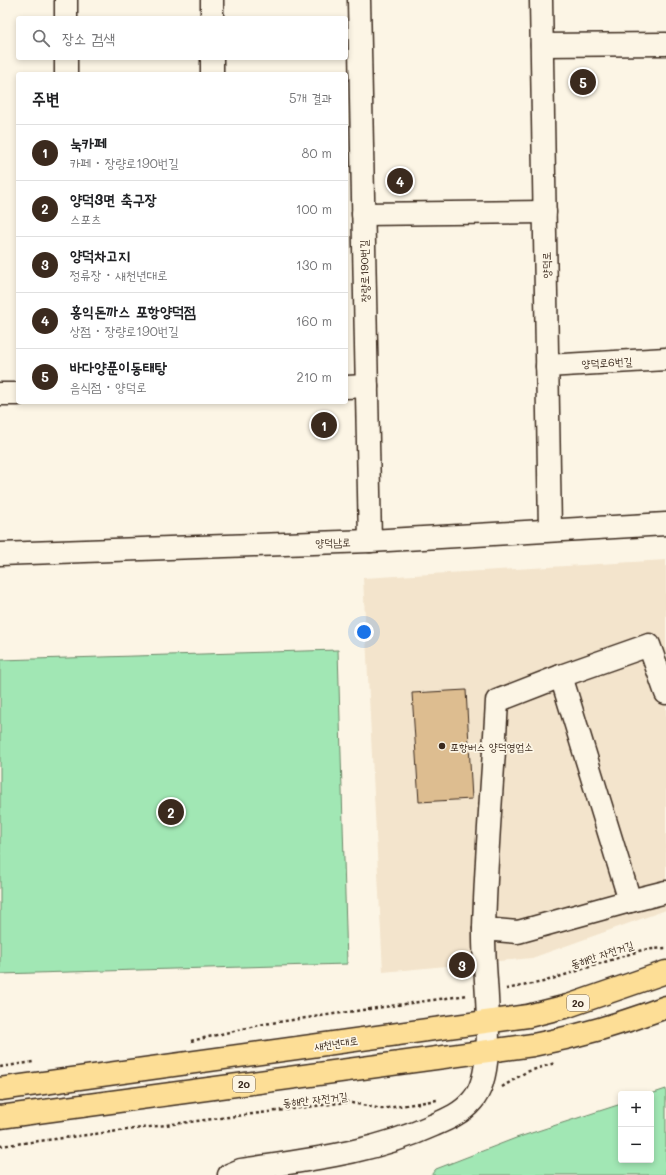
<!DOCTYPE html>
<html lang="ko">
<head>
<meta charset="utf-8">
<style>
	:root { --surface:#fff; --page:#f6f6f6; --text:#202124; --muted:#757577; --line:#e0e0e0; --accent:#3b2a1e }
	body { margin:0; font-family:Mali,"Poor Story",sans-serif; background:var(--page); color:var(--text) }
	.controls { position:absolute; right:12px; bottom:12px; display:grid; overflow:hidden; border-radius:4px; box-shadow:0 2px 6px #0003 }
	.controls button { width:36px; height:36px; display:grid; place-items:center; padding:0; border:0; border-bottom:1px solid var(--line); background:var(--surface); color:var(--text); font:20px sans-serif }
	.you { position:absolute; left:364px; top:632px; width:14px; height:14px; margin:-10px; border:3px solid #fff; border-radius:50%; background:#1a73e8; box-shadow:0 0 0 6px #1a73e833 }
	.badge { display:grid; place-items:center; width:26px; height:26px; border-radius:50%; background:var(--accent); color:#fff; font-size:13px; font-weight:700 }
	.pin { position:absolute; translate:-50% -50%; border:2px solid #fff; box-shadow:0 1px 4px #0006 }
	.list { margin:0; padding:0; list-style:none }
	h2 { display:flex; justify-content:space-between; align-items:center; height:52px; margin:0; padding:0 16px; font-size:17px }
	h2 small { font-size:13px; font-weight:400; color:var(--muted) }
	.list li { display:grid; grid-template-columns:26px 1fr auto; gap:12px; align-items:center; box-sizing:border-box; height:56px; padding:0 16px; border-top:1px solid var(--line) }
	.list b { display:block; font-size:15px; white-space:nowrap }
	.list p { margin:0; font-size:13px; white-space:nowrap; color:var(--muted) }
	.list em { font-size:13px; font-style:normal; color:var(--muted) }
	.icon { flex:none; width:22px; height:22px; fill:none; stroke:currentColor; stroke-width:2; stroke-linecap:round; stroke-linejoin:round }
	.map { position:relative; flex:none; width:666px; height:1175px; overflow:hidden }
	.search { position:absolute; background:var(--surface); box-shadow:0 2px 6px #0003; left:16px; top:16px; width:332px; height:44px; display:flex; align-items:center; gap:10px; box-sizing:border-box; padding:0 14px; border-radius:4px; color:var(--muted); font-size:15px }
	.panel { position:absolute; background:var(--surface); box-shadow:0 2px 6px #0003; left:16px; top:72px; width:332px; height:332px; border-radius:4px }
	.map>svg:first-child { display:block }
</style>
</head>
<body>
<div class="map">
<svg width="666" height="1175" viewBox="0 0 666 1175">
	<rect width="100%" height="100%" fill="#fcf5e5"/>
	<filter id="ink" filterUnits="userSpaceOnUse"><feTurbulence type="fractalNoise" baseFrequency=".025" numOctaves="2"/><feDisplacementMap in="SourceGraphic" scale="8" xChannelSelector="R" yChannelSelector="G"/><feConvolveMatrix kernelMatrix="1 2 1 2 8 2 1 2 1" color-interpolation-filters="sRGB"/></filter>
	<g filter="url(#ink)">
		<!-- built -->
		<path fill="#f3e4cc" d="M666 560V910L532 958 383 972 363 578Z"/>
		<!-- green -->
		<g fill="#a1e7b4" stroke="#6e8869">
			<path d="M338 650 347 964 0 974V660Z"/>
			<path d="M666 1089V1175H431L436 1169 516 1138 621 1104V1160H651V1094Z"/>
		</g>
		<!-- building -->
		<path fill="#ddbd90" stroke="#3b2a1e" d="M466 690 472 799 419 802 412 693Z"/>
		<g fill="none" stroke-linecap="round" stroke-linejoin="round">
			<defs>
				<g id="minor">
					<path d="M66 0V18"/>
					<path d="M212 0V18"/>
					<path d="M359 0 370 541"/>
					<path d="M541 0 550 530"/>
					<path d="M542 45 666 44"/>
					<path d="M66 58V74"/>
					<path d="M212 58V74"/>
					<path d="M363 214 545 212"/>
					<path d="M547 366 666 359"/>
					<path d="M346 387 367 386"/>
					<path d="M0 394H18"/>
					<path d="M0 554 370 541 666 524"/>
					<path d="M630 901 666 892"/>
					<path d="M484 929 518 932 630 901 561 676"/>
					<path d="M229 1175 241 1170C307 1160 373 1153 434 1125 448 1119 462 1113 472 1101 483 1089 486 1068 487 1052 491 1011 483 969 484 928 486 853 493 777 497 701L561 676 649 645 666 693"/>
				</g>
				<g id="major">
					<path d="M0 1089 528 1016 568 1006 666 972"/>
					<path d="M0 1117 533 1045C580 1036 621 1024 666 1007"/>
				</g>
			</defs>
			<!-- minor casing -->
			<use href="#minor" stroke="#3b2a1e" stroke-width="25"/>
			<!-- major casing -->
			<use href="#major" stroke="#3b2a1e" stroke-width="25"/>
			<!-- path -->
			<g stroke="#3b2a1e" stroke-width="2.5" stroke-dasharray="3 3" stroke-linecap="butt">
				<path d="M506 989 543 982 642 950 666 948"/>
				<path d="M191 1041 264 1024 468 995"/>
				<path d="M0 1067 33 1062"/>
				<path d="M502 1087 526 1072 555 1063"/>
				<path d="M0 1146 347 1102 382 1109 437 1100"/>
			</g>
			<!-- minor -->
			<use href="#minor" stroke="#fcf5e5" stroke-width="22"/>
			<!-- major -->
			<use href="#major" stroke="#fdde96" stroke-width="22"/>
		</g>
	</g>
	<!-- markers -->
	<circle fill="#3b2a1e" stroke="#fcf5e5" stroke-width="1.5" cx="442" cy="746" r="4"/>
	<g text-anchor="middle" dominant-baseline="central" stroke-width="3.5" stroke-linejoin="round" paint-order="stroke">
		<!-- shield labels -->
		<g fill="#fcf5e5" stroke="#75675a" stroke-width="1">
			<rect x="567" y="995" width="22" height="16" rx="3"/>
			<rect x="233" y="1076" width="22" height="16" rx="3"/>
		</g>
		<g font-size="10" font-weight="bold" fill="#3b2a1e">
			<text x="578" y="1003">20</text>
			<text x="244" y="1084">20</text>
		</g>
		<!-- street labels -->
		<g font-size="11" fill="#3b2a1e" stroke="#fcf5e5">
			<text transform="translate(546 265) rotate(-91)">양덕로</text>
			<text transform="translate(364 271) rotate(-91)">장량로190번길</text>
			<text transform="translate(607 362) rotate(-3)">양덕로6번길</text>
			<text transform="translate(333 542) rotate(-2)">양덕남로</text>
			<text transform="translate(602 954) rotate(-18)">동해안 자전거길</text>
			<text transform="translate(336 1043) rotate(-8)">새천년대로</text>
			<text transform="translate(315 1099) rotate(-6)">동해안 자전거길</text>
		</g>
		<!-- poi labels -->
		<g font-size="11" fill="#3b2a1e" stroke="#fcf5e5" text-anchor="start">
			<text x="450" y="746">포항버스 양덕영업소</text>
		</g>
	</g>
</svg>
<div class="controls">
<button>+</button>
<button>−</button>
</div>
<div class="you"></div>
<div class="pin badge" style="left:324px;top:425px">1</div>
<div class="pin badge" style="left:171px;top:812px">2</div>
<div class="pin badge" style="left:462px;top:965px">3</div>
<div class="pin badge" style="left:400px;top:181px">4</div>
<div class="pin badge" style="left:583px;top:82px">5</div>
<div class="search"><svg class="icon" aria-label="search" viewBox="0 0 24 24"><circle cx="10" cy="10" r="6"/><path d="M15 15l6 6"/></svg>장소 검색</div>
<section class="panel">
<h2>주변<small>5개 결과</small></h2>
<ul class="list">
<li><span class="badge">1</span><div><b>눅카페</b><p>카페 · 장량로190번길</p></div><em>80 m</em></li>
<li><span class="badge">2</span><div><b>양덕3면 축구장</b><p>스포츠</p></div><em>100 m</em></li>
<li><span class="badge">3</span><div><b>양덕차고지</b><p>정류장 · 새천년대로</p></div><em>130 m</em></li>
<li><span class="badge">4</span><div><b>홍익돈까스 포항양덕점</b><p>상점 · 장량로190번길</p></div><em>160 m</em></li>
<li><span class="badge">5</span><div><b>바다양푼이동태탕</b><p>음식점 · 양덕로</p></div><em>210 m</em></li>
</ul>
</section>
</div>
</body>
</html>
